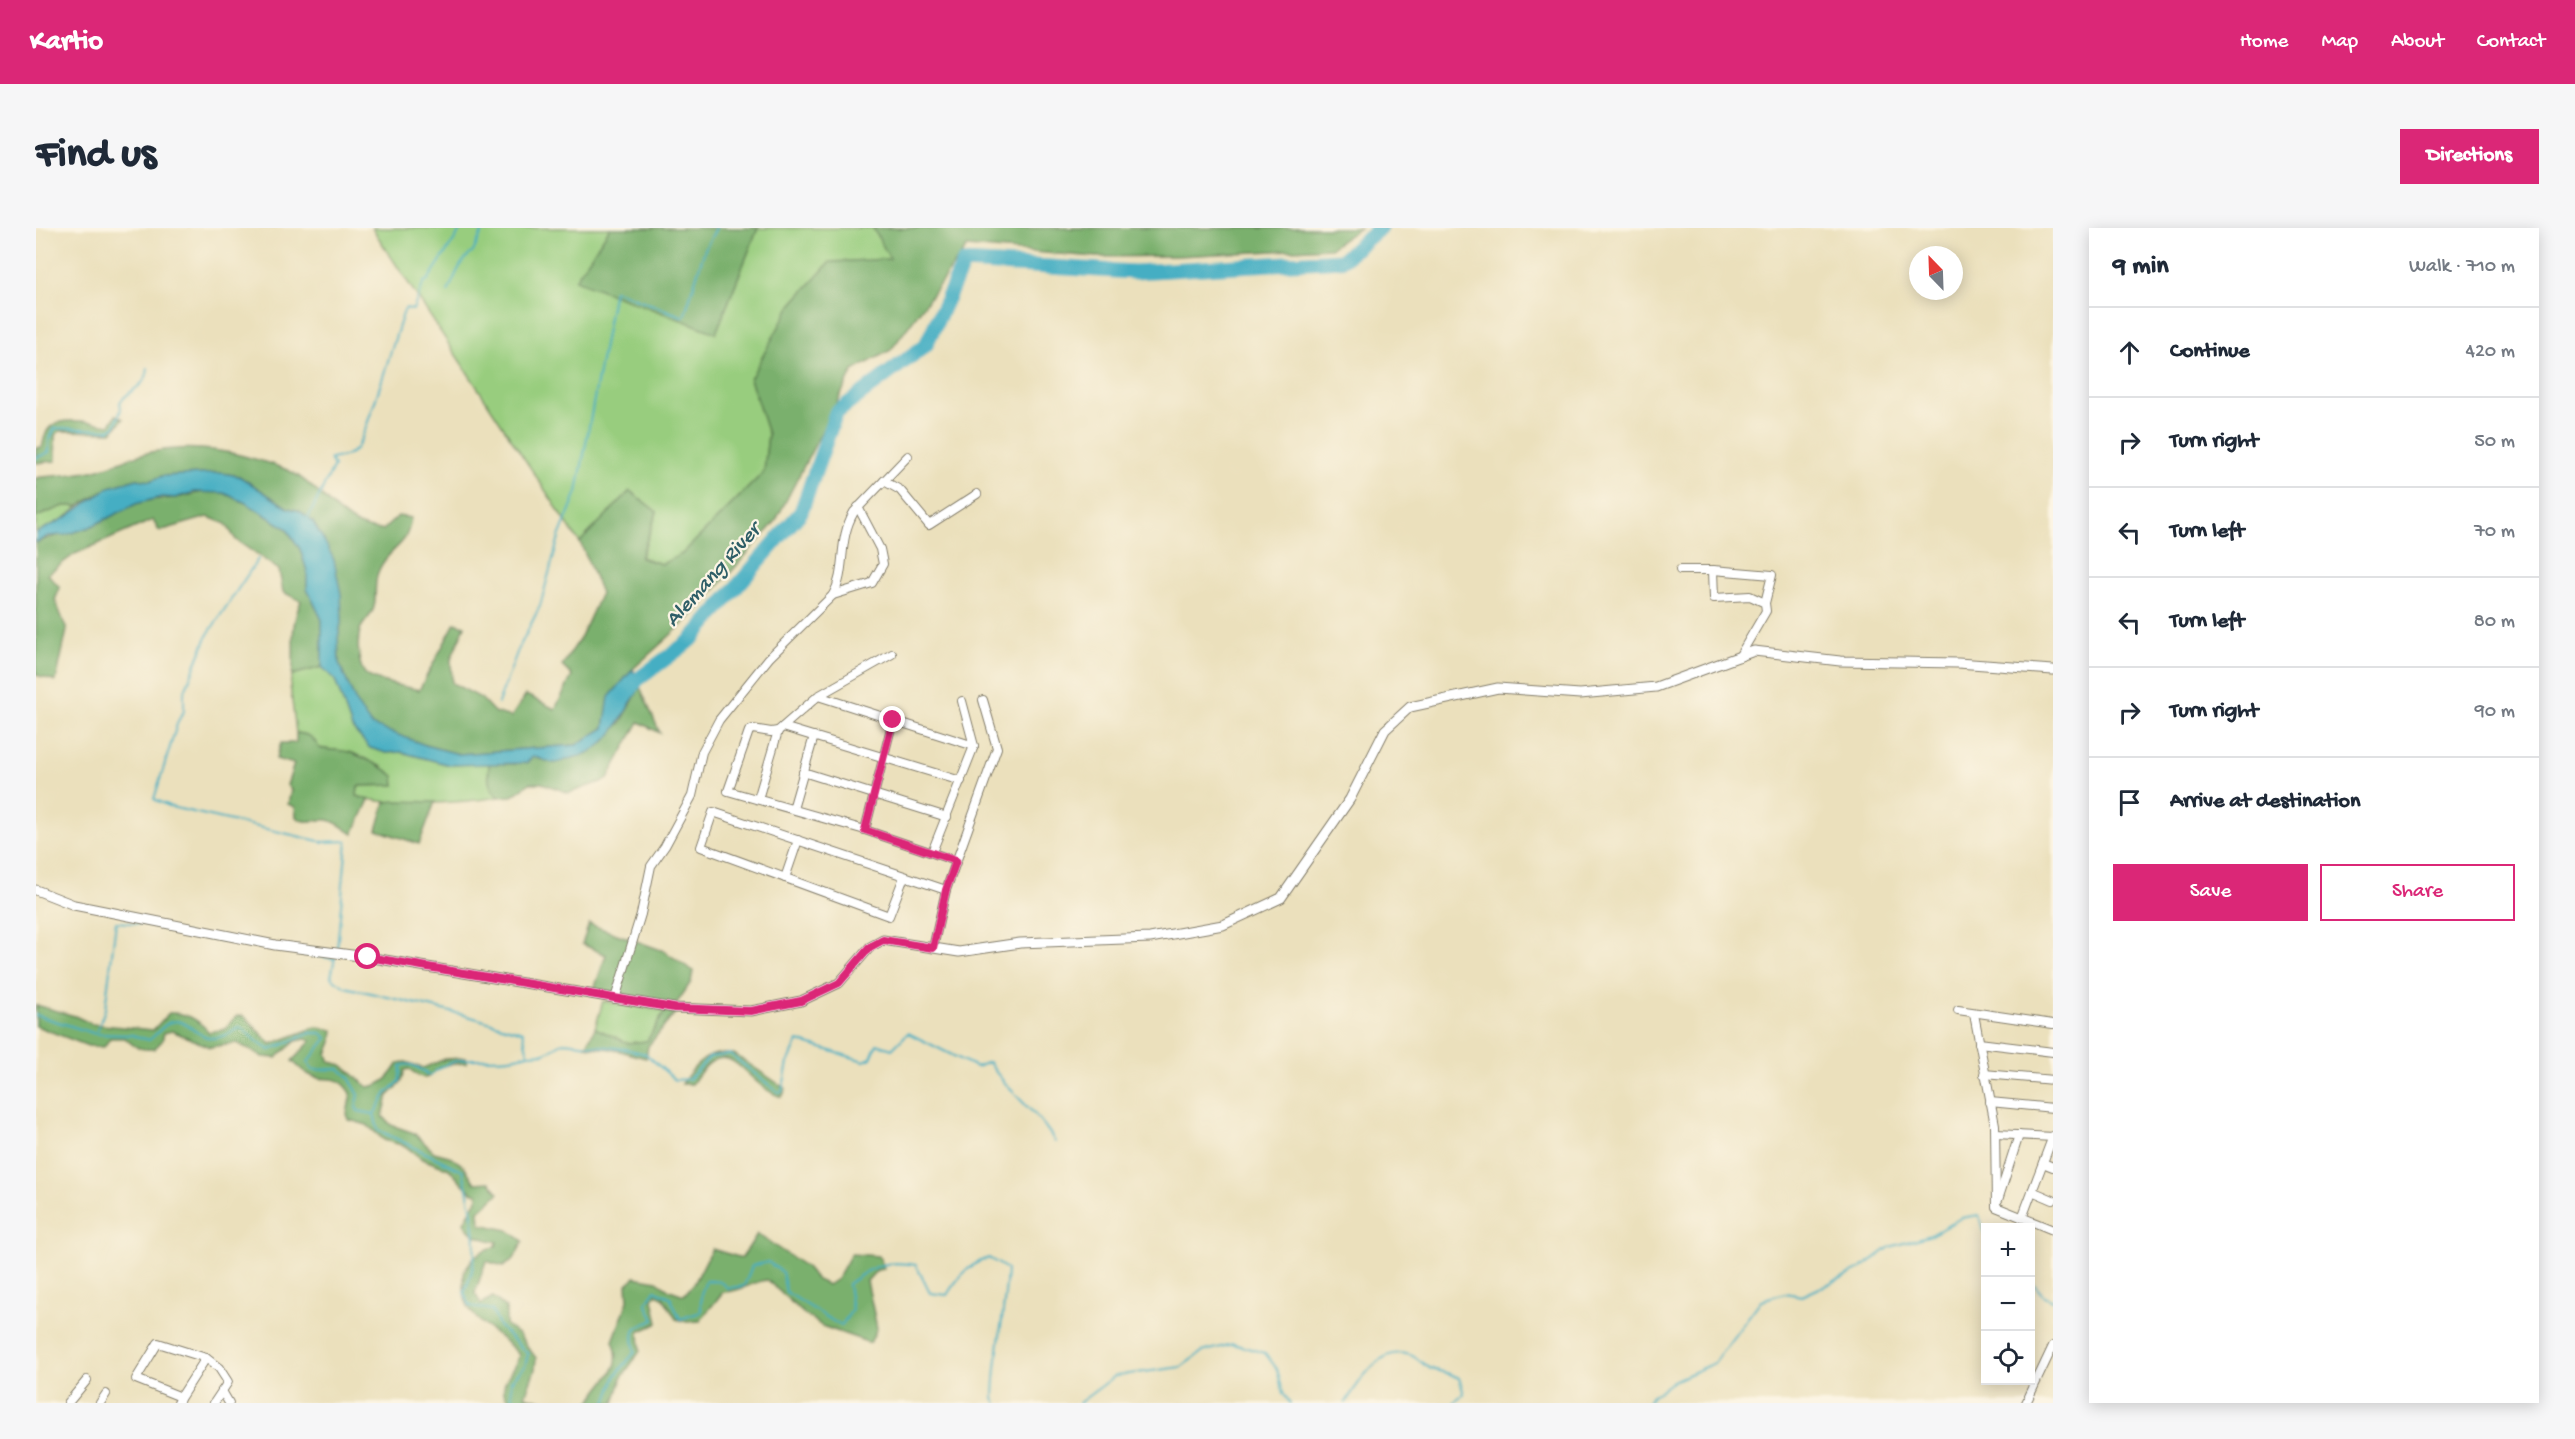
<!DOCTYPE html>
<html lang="en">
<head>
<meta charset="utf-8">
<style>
	:root { --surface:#fff; --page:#f6f6f7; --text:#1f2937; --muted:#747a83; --line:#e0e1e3; --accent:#db2777 }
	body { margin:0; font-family:"Gochi Hand",sans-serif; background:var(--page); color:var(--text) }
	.controls { position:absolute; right:18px; bottom:18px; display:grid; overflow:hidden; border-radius:0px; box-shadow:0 3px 15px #0003 }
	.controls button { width:54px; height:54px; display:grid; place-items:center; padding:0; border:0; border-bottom:2px solid var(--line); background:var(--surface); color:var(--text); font:30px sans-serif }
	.compass { position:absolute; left:1873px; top:18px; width:54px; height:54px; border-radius:50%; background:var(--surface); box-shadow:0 3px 15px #0003; rotate:337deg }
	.stop { position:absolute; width:18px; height:18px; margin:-14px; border:4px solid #db2777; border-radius:50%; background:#fff }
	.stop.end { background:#db2777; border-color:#fff; box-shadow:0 2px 6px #0008 }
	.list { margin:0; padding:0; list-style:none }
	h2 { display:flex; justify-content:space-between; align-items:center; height:78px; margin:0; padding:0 24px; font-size:26px }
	h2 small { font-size:20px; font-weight:400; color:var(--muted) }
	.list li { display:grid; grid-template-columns:39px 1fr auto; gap:18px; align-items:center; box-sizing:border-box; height:90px; padding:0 24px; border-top:2px solid var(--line) }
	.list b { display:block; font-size:22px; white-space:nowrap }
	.list em { font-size:20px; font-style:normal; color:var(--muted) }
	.actions { display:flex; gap:12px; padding:18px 24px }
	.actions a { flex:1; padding:14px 0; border:2px solid var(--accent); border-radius:0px; text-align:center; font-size:21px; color:var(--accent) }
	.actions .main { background:var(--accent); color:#fff }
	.icon { flex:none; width:33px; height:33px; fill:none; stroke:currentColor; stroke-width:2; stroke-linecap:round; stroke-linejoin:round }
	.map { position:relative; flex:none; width:2017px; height:1175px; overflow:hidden; border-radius:0px }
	header { display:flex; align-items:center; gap:36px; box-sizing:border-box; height:84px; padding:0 30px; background:var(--accent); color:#fff }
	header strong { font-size:28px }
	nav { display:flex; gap:33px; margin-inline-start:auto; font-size:21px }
	.intro { display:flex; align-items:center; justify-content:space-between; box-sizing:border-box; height:144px; padding:0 36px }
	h1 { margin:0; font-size:42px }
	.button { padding:15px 27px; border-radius:0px; background:var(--accent); color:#fff; font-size:21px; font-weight:700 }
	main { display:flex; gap:36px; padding:0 36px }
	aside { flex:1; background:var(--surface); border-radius:0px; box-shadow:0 3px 15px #0003 }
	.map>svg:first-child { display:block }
</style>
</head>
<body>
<header>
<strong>Kartio</strong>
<nav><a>Home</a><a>Map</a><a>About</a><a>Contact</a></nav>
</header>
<div class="intro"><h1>Find us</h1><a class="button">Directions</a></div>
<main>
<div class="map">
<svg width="2017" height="1175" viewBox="0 0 2017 1175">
	<rect width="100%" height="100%" fill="#fcf5e5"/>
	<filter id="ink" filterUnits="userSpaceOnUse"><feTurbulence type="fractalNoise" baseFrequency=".0167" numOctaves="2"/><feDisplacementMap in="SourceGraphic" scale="12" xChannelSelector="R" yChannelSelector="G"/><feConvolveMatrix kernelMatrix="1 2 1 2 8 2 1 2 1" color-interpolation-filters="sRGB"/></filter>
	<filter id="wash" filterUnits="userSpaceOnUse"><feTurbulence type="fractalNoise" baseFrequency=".008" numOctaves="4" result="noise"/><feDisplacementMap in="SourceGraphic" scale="24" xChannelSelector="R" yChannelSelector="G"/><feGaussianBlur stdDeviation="1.35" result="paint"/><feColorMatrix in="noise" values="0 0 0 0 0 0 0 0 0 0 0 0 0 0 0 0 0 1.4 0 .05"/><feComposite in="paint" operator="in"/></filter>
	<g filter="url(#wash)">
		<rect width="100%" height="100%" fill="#ebe0bc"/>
		<!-- green -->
		<g fill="#98cd7e" stroke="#5a744d" stroke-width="1.5">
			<path d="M336 0H574L680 105 722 0H837L855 31 715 151 732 206 728 244 646 326 626 336 605 329 621 284 594 263 544 315Z"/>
			<path d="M28 278H43L29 290 0 305V289Z"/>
			<path d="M286 439 299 452 316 500 330 514 350 525 365 524 414 537 453 535C452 549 451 560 463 569 425 575 358 580 321 568L322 558 359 557 346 538 331 534 317 525 283 520C277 509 273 506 260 505L254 457 256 447Z"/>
			<path d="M567 773 629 783 611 813 592 815 559 800Z"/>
		</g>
		<!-- forest -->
		<g fill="#7ab06d" stroke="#4b6644" stroke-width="1.5">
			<path d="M574 0H722L680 105 539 52Z"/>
			<path d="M837 0H1324L1294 20 1142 28 1061 29 931 19 855 122 817 143 739 294 659 385 597 441 574 468 568 500 540 517 423 526 392 518 334 497 321 477 303 435 302 410 306 390 264 283 252 280 203 248 186 245 126 248 114 253 101 251 74 259 43 278H28L0 289V250C20 247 44 247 63 241 78 237 91 230 106 226 158 214 200 223 249 241 286 256 304 303 347 302L362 288 375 290C371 322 354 317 343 342 337 355 341 367 338 379 336 388 327 394 324 402 321 414 321 444 334 449 349 456 368 458 383 462L419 395 429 398 415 431 416 455 445 470 458 484 475 489 490 467 519 481 536 448 526 438 545 409 565 365 544 314 594 263 621 284 604 330 626 336 646 326 728 244 732 206 714 151 755 77 794 34 854 31Z"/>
			<path d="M80 187 87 191 76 204 24 203 19 207 20 233 0 235V220L6 219C8 212 9 202 16 198 30 188 59 195 74 197Z"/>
			<path d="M176 263 188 265 210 275 250 300 264 321 271 343V361L286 392V439L256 447C260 417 252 404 265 373L247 364 243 342 200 312 190 296 172 289 123 303 117 292 39 326 12 346 24 360 19 372 31 402 20 453 0 447V315C17 306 35 307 53 299 69 293 83 283 99 276 115 270 124 272 139 270 152 268 163 264 176 263Z"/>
			<path d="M604 459 624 505 603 494 571 552 533 565 506 555H494L476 568 463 569C451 560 452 549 453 535L479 536 496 529 518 535 530 532 585 495Z"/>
			<path d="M260 505C273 506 277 509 283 520 294 523 306 521 316 525 328 530 349 540 358 548L359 557 322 558 321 568 333 572 317 606C308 601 302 594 292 592 279 590 272 598 260 589L259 579 252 576 255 562 251 557 258 536 240 531 245 515H260Z"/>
			<path d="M361 573 399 574 383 616 341 602 349 574Z"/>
			<path d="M553 696 628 723 657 743 655 754 639 778 557 764 570 727 546 716Z"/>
			<path d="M0 777 39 788 56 796 117 802 133 785C150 784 163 792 173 804L189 801 200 788H208L235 816 280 799 297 802 296 814 291 826 294 834 306 837 332 859C348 857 355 848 363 835L370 834 387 840 409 831 430 830V835C424 836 416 835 410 837 389 844 398 860 373 841L369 842 365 855 352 868 347 888 355 897 378 905 398 924 413 928 428 938 439 955 454 954 463 965 443 983 444 996 472 1002 487 1013 478 1031 467 1038 450 1033 439 1065 445 1076 457 1069 470 1080V1097L483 1107 500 1130 499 1141 489 1168 514 1175H477C454 1161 480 1143 483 1127 464 1103 426 1093 428 1058 429 1051 426 1045 430 1040 438 1028 445 1022 459 1019L462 1014C446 1010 435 1010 428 994L442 970V966L435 964 413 941 386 931 369 918 348 912 331 897 313 892 311 886 315 865C300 842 290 857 272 846 266 843 261 837 256 833L275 813 270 811 260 813 240 830 227 829 201 815 174 819 136 803 128 805 126 813 118 821C105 822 99 820 89 810H74L68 819 52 818 0 798Z"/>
			<path d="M629 783 640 784 612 818 610 830 577 821 550 818 559 800 592 815 611 813Z"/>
			<path d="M681 826H698L750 861 746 869C707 858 694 796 656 856H646C654 843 666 829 681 826Z"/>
			<path d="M721 1006 770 1039 781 1052 792 1057 801 1051 815 1026 843 1028 848 1041 841 1042 831 1053 841 1100 834 1115 786 1098 767 1085 731 1052C712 1055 709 1063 687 1064L664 1093 651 1094 640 1091 627 1069 620 1066 617 1071 622 1095 603 1104 604 1123 586 1149 578 1175H550L555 1173C568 1149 589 1142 577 1113L592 1073 591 1056 599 1049 621 1053 634 1062 648 1067 659 1054 676 1021 706 1030Z"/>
		</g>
		<!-- water -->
		<path fill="#44aec3" stroke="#306570" stroke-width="1.5" d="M186 245 203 248 252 280 264 283 277 294 289 314 298 332 305 366 306 390 302 410 303 435 321 477 335 497 392 518 423 526 540 517 568 500 573 469 597 441 604 459C585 489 576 522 536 530 531 531 524 535 518 535 512 535 504 529 496 529L491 535 414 537 365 524 350 525 334 520 316 500 299 452 286 439V392L271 361V343L264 321 250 300 210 275 188 265 159 264 139 270 126 269 100 276 54 299 30 307 12 308 0 315V305L29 290 74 259 101 251 114 253 126 248Z"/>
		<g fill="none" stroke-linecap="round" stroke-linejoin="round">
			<!-- stream -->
			<g stroke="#44aec3" stroke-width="2">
				<path d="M412 64C419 48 424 33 437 24L448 0"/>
				<path d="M0 230 13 224V213L19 200 73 202 79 199 85 181 84 174C95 160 111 159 112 140"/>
				<path d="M272 290 298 238 294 231C302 230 312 228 319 222 329 214 360 104 368 83L370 80 377 82 388 54 392 52 426 0"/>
				<path d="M222 331 172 406 148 465V483L142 493 118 571 135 579 287 614 311 613 301 721"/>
				<path d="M462 475 482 422 504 378 523 309 541 264 578 62 648 89 669 21 680 0"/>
				<path d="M239 721 299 731"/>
				<path d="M299 729 295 749 309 759 428 787 487 804 492 826 509 825 528 814 589 821 610 826 639 852 653 851 674 829 694 826 742 864H746L752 835 762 813 828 833 835 830 841 816 856 821 872 805 940 839 953 834C971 864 1003 884 1019 914"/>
				<path d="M0 787 60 806 96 807 113 812C121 807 126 797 135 794 157 787 163 829 203 799 215 806 221 816 234 822L274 805H285L291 810 272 834 276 842 304 841 312 848 323 867 320 879 322 883 338 886 342 902 427 943C436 984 448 1025 428 1064L434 1078 456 1082 463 1098 492 1126 489 1138 475 1153 476 1171 493 1175"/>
				<path d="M60 806 69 781 80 694 109 696 156 708 228 719"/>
				<path d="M338 886 351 865 364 853 365 838C377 833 384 842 394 848 420 820 457 838 492 826"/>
				<path d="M1994 1052 2007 1067 2017 1072"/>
				<path d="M570 1175 580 1147 599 1124C595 1100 596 1101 618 1092L610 1075 619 1062 634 1069 644 1091 665 1084V1066L670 1053H683L692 1060 708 1058 716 1038 732 1034 746 1044 750 1064 805 1098 816 1082 812 1056C838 1037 849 1032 880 1037L894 1065 911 1067C921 1050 934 1035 953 1030L971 1041C969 1084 959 1126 958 1170L961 1175"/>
				<path d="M1043 1175 1079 1148 1145 1139 1166 1124 1197 1116 1229 1125 1241 1141 1247 1165 1254 1175"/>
				<path d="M1309 1175C1324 1154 1343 1117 1374 1127 1381 1129 1386 1136 1393 1140 1403 1144 1412 1144 1423 1150L1428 1166 1418 1175"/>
				<path d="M1612 1175 1615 1169 1637 1153 1678 1135 1725 1072 1749 1065 1766 1068 1823 1042 1854 1019 1895 1007 1925 990 1943 987 1950 1008"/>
			</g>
			<!-- river -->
			<path stroke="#44aec3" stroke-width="15" d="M590 467 601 452 655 412 765 284 800 185 890 117 928 34 1098 44 1306 32 1344 0"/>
		</g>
	</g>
	<g filter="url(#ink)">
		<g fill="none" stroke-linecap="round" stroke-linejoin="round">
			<defs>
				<g id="minor">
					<path d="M848 253 864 262 893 297 941 266"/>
					<path d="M1644 342H1677L1678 370 1714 368 1729 375 1730 383 1703 429"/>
					<path d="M1677 342 1736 347 1729 375"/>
					<path d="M797 367 836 355 847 336 844 321 822 279"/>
					<path d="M782 468 856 426"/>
					<path d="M747 499 925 553"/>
					<path d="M767 544 911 589"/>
					<path d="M722 571 742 503"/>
					<path d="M757 581 778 508"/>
					<path d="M829 602 857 492"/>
					<path d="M896 624 938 518 926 473"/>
					<path d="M920 633 829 602 692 563 713 503 717 501 735 504 742 503 782 468 938 518"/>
					<path d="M868 649 853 688 665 619 677 584 910 662"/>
					<path d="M749 650 762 612"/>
					<path d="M897 720 910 662 961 520 947 472"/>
					<path d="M579 771 605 686 615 638 629 618 656 568 666 524 683 492 733 430 797 367C811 342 801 313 818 284L872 228"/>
					<path d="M1922 782 2017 796"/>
					<path d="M1938 786 1959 897 1960 979 2017 1002"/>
					<path d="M1943 815 2017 824"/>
					<path d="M1948 846 2017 852"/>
					<path d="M1954 874 2017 880"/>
					<path d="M1960 906 2017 909"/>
					<path d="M2007 935 2017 939"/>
					<path d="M1996 963 2017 972"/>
					<path d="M1962 972 1983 907"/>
					<path d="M1986 990 2017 908"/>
					<path d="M170 1130 183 1140 192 1154 178 1175"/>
					<path d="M186 1163 193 1175"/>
					<path d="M32 1175 51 1152"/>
					<path d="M64 1175 70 1166"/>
					<path d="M142 1175 145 1169 170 1130 122 1115 100 1151 145 1169"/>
					<path d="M1990 1175 2017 1118"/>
				</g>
				<path id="tertiary" d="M0 662 38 677 239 717 331 729 638 780 715 783 765 773 803 755 834 719 847 712 923 724 984 715 1114 710 1187 697 1245 670 1314 571 1349 502 1374 479 1462 460 1544 466 1620 459 1718 423 1804 433 1922 435 2017 442"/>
			</defs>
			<!-- minor casing -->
			<use href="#minor" stroke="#847e6c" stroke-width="10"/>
			<!-- tertiary casing -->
			<use href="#tertiary" stroke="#847e6c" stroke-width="11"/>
			<!-- minor -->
			<use href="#minor" stroke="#fff" stroke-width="8"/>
			<!-- tertiary -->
			<use href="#tertiary" stroke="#fff" stroke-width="9"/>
		</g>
	</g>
	<g fill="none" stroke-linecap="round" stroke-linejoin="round" filter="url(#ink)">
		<!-- route -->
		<path stroke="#db2777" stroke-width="8" d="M332 729 638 780 715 783 765 773 803 755 834 719 847 712 897 720 910 662 920 633 829 602 857 492"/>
	</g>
	<g text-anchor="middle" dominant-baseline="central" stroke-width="4.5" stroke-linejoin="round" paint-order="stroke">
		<!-- water labels -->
		<g font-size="22" font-style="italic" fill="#2e5e67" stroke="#fcf5e5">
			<text transform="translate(678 348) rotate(-48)">Alemang River</text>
		</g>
	</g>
</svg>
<div class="controls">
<button>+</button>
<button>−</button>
<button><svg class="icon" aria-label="locate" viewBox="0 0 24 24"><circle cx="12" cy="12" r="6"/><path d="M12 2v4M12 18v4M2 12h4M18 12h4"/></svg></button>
</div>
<svg class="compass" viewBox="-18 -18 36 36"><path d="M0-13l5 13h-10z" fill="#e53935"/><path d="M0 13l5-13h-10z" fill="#747a83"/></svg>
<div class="stop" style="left:332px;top:729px"></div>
<div class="stop end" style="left:857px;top:492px"></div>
</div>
<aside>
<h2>9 min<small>Walk · 710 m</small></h2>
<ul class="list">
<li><svg class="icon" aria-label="ahead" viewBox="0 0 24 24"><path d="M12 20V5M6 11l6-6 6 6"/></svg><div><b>Continue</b></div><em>420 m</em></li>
<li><svg class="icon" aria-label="right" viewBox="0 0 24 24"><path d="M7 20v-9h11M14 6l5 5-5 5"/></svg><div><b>Turn right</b></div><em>50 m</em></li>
<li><svg class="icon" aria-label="left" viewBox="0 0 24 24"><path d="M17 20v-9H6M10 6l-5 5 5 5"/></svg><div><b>Turn left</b></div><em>70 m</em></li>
<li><svg class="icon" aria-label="left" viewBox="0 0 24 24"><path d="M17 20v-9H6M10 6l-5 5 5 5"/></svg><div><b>Turn left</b></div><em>80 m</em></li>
<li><svg class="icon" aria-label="right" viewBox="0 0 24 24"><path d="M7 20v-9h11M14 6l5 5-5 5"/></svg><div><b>Turn right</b></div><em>90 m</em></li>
<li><svg class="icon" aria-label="arrive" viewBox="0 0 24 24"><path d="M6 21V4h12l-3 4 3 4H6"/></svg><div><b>Arrive at destination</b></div></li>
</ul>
<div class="actions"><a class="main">Save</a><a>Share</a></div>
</aside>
</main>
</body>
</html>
